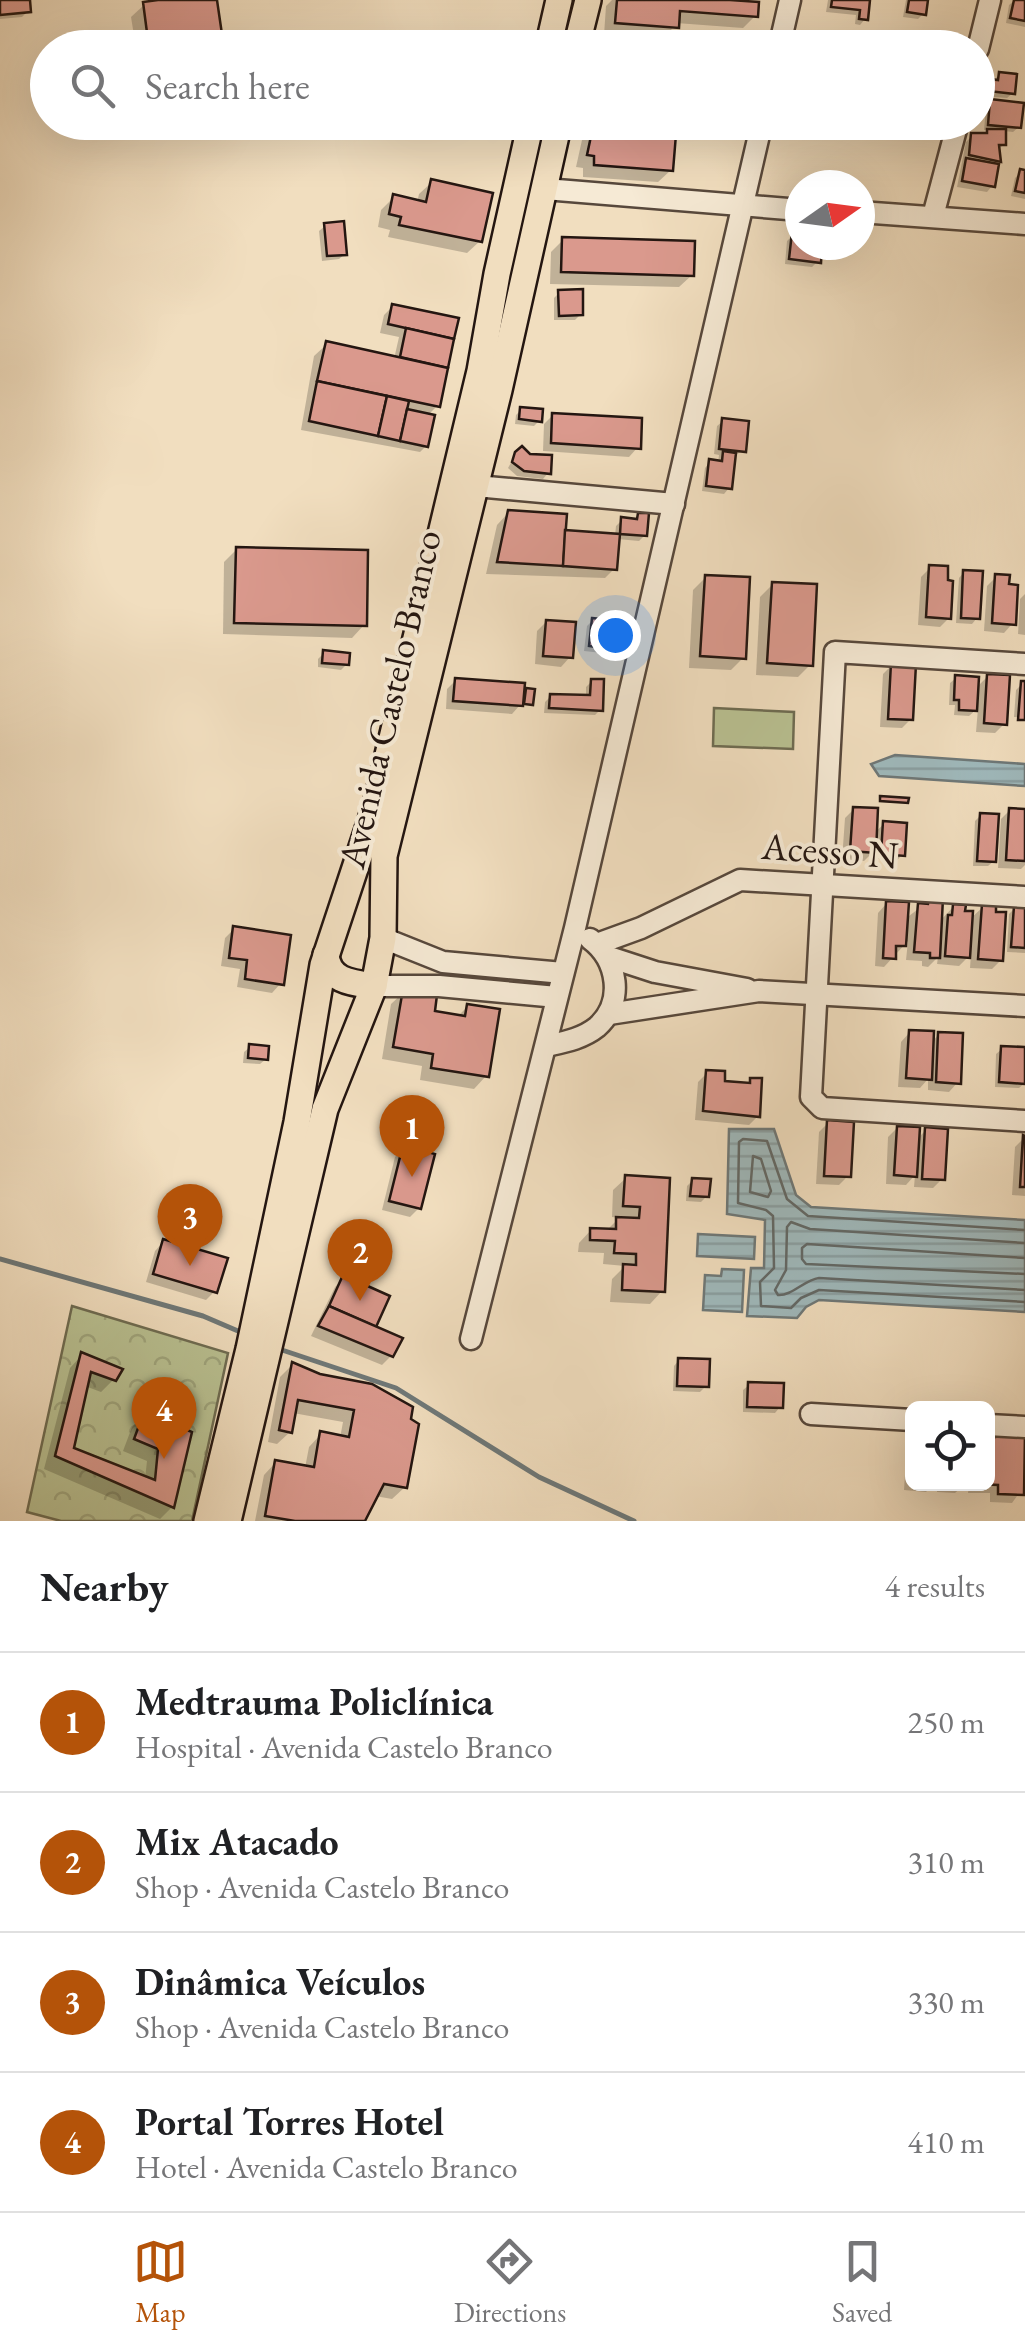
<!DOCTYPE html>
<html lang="en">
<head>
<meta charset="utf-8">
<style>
	:root { --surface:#fff; --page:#f2f2f2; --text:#202124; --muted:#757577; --line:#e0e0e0; --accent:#b45309 }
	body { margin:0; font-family:"EB Garamond",serif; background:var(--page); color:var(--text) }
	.controls { position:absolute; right:30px; bottom:30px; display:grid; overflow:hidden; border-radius:15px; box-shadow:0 10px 40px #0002 }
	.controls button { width:90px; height:90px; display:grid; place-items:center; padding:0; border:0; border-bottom:2px solid var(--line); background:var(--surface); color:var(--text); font:50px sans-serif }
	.compass { position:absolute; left:785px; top:170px; width:90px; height:90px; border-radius:50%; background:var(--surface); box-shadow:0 10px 40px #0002; rotate:76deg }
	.you { position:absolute; left:615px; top:635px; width:35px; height:35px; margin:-25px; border:8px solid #fff; border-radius:50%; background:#1a73e8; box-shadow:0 0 0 15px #1a73e833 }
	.badge { display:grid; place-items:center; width:65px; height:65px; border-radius:50%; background:var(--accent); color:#fff; font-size:32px; font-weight:700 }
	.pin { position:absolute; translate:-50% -82px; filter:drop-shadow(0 2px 5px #0008) }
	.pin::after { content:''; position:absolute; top:52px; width:35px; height:30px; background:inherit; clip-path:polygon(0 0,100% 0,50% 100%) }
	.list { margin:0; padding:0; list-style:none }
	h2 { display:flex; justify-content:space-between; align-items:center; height:130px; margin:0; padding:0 40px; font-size:42px }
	h2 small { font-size:32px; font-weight:400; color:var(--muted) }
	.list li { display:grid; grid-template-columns:65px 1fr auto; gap:30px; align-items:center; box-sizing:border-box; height:140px; padding:0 40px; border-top:2px solid var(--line) }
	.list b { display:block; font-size:38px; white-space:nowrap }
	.list p { margin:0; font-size:32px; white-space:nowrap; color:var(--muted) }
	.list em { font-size:32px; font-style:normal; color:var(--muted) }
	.icon { flex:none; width:55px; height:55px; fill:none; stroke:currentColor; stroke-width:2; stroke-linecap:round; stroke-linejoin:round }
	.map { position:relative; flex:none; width:1025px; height:1521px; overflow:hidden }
	.search { position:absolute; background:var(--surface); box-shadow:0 10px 40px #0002; left:30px; right:30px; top:30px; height:110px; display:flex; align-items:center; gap:25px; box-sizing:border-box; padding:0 35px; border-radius:55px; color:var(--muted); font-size:38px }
	.sheet { height:690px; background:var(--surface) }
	nav { display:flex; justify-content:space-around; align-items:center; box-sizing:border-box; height:140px; border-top:2px solid var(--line); background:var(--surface); font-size:28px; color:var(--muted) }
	nav a { display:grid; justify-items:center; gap:5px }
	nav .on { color:var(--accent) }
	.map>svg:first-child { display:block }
</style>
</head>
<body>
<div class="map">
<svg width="1025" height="1521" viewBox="0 0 1025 1521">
	<defs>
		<pattern id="park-crowns" width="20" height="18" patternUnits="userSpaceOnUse" patternTransform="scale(2.5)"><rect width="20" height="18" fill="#b9c192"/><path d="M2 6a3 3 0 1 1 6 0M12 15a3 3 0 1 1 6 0" fill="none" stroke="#9fa57d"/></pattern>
		<pattern id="water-rules" width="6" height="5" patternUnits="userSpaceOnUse" patternTransform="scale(2.5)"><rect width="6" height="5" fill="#9fb9bc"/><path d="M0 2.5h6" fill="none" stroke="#899ea1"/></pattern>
	</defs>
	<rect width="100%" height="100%" fill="#f1debf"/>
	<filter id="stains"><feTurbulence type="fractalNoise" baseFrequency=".002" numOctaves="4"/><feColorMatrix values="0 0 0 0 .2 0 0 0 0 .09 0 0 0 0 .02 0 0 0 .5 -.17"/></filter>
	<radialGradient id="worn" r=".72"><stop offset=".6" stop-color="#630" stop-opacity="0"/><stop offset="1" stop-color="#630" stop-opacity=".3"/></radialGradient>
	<!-- park -->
	<path fill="url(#park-crowns)" stroke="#6e6c52" stroke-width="2.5" d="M72 1306 228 1353 192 1521H61L27 1512Z"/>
	<!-- garden -->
	<path fill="#b9c192" stroke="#6e6c52" stroke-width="2.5" d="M714 708 794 712 793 749 713 746Z"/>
	<!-- water -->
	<g fill="url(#water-rules)" stroke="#6e7878" stroke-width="2.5">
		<path d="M895 755 1025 764V786L879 776 871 764Z"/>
		<path d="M729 1129H774L796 1195 811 1207 1025 1220V1312L819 1300 806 1307 797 1318 747 1316 751 1268H764L765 1220 727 1214Z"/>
		<path d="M698 1234 755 1237 754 1259 697 1256Z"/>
		<path d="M722 1269 744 1270 742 1312 703 1310 705 1275 721 1276Z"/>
	</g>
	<!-- shadow -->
	<g fill="#0003">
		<path d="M0 0H27L28 11 22 17 0 19Z"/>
		<path d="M176 0H215L221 48H136L131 17 144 5Z"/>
		<path d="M612 0H699L755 16 743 28 676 23 664 40 604 35 606 6Z"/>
		<path d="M828 0H868L865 19 860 25 855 24 856 15 826 12Z"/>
		<path d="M906 0H926L923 14 918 19 903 17Z"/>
		<path d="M1015 0H1025V27L1006 23 1009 5Z"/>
		<path d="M1000 75 1013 93 1007 98 983 96 984 87Z"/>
		<path d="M991 102 1019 127 1013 132 1004 131V144L997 151 998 161 992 186 987 192 957 187 966 142 972 136H984L989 130H984L986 108Z"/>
		<path d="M586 122H651L671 170 658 182 583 177V168L576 167Z"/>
		<path d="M1021 172 1025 173V199L1011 196 1015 178Z"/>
		<path d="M432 182 480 241 467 253 388 237 390 230 378 227 381 210 394 197 417 203 419 194Z"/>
		<path d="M325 226 345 254 339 259 322 261 319 231Z"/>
		<path d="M793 235 800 236V245H820L818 261 812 267 785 264 787 241Z"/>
		<path d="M563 240 692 275 679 287 550 284 551 252Z"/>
		<path d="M560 292 581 314 575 320H554V298Z"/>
		<path d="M393 306 446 367 442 370 437 406 427 416 426 446 420 452 301 430 314 356 327 344 394 359 399 337 380 333 384 315Z"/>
		<path d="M521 410 540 420 534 426 515 424 516 415Z"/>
		<path d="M553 415 638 447 629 457 543 451 544 424Z"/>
		<path d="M723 421 743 451 733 456 729 488 724 494 702 491 705 468 710 462 718 463 719 455 714 454 717 426Z"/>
		<path d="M516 454 548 473 543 479 517 476 508 468Z"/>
		<path d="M509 512 562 536H615L616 526 622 520 633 521 639 515 645 535 639 541 617 539 614 569 605 578 486 574 497 525Z"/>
		<path d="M237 549 364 625 352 638 223 634 224 562Z"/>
		<path d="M930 568 949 618 940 627 918 625 921 577Z"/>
		<path d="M964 572 977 618 972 624 956 623 959 578Z"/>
		<path d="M706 577 743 658 731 670 689 668 693 590Z"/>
		<path d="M996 577 1013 623 1004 633 984 631 987 586Z"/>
		<path d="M773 584 810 665 798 677 756 675 760 597Z"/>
		<path d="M1025 594V635L1018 634 1020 599Z"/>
		<path d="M593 620 608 647 602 653 584 651 587 626Z"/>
		<path d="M546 622 570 657 561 667 535 664 537 631Z"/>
		<path d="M324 653 347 664 341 670 318 667V659Z"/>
		<path d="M892 665 911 719 902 728 880 727 883 674Z"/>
		<path d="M988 676 1004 724 995 733 976 732 978 708 969 716 954 715 955 705H949L950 683 956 678 976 688Z"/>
		<path d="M456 680 522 696 527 691 531 704 520 705 512 714 446 709 447 689Z"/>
		<path d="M592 681 600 710 595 715 544 713 545 702 551 696 586 698V687Z"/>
		<path d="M1022 684H1025V718L1014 717 1016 690Z"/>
		<path d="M854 809 874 833 884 824 902 855 897 860 877 859V848L864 861 842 860 845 818Z"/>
		<path d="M1010 810 1025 811V865L1021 869 998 868 1001 819Z"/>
		<path d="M981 815 994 861 988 866H973L975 821Z"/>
		<path d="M930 900 940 921 954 906 970 919 983 907 1001 960 992 969 970 968 971 954 959 966 937 964 938 957 928 967 922 966V961L906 960 908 941 884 967 875 966 878 913 887 903 905 919Z"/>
		<path d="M1014 909 1025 915V953L1007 952 1009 914Z"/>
		<path d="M234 929 281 983 272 993 237 987 240 969 221 966 225 938Z"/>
		<path d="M404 992 432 1013 457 1017 468 1006 486 1076 474 1089 420 1080 422 1066 382 1059 391 1004Z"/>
		<path d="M910 1032 931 1043 939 1034 958 1082 949 1092 928 1090V1079L920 1088 898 1087 901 1042Z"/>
		<path d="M250 1047 266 1059 260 1064 243 1063 244 1052Z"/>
		<path d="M1002 1049 1025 1050V1083L1019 1088 995 1087 996 1054Z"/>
		<path d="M707 1073 722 1084 746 1085 751 1080 758 1116 749 1125 695 1120 698 1082Z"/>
		<path d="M828 1123 848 1176 839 1185 816 1184 819 1132Z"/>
		<path d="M897 1128 917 1139 926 1130 942 1179 933 1188 914 1187 915 1175 906 1185 886 1184 888 1137Z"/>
		<path d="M1024 1138 1025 1196 1012 1195 1015 1147Z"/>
		<path d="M404 1148 419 1208 410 1217 382 1210 395 1157Z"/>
		<path d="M626 1178 667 1180 662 1291 650 1304 610 1302 612 1279 625 1266 603 1264 604 1253 578 1252 579 1243 591 1230 606 1231 619 1218 612 1217 613 1190Z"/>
		<path d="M693 1180 707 1196 701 1202 686 1201 687 1186Z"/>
		<path d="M164 1241 215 1291 206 1300 146 1282 155 1251Z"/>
		<path d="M344 1278 391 1356 382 1365 311 1336 335 1287Z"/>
		<path d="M82 1355 114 1379 101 1392 85 1386 72 1450 145 1479 147 1461 123 1451 132 1427 144 1415 190 1434 172 1507 160 1519 44 1469 70 1368Z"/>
		<path d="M679 1360 706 1386 700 1392 673 1391 674 1366Z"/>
		<path d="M292 1365 319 1377 371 1386 405 1487 392 1499 375 1496 362 1521H255L264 1475 276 1462 305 1468 309 1447 321 1434 340 1438 343 1422 293 1413 290 1432 277 1444 268 1442 280 1377Z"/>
		<path d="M749 1385 780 1407 775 1413 743 1412V1390Z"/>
		<path d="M996 1434 1025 1435V1485L1012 1503 990 1502V1493H968L969 1484H988V1439Z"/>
		<path d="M912 1437V1484H934L926 1492 904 1490 907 1442Z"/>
		<path d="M937 1484H965L955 1493 937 1492Z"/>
	</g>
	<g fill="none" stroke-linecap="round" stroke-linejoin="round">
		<!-- shore -->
		<g stroke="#626866" stroke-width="2.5">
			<path d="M753 1156 761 1159 771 1191 768 1197 750 1192Z"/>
			<path d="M1025 1230 808 1216 787 1199 767 1141 743 1139 739 1142 738 1203 766 1210 773 1216 774 1268 760 1282 761 1306 791 1308 801 1298 819 1290 1025 1302"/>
			<path d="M1025 1243 810 1229 791 1222 787 1227 786 1270 775 1290 778 1295C792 1296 804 1280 819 1278L1025 1290"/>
			<path d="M1025 1258 807 1244 802 1248V1259L806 1264 1025 1274"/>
		</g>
		<!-- stream -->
		<g stroke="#6e7878" stroke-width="5">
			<path d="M0 1259 203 1316 238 1331"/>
			<path d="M282 1350 396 1388 539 1477 634 1521"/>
		</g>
	</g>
	<!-- building -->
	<g fill="#da998d" stroke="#241611" stroke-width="2.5">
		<path d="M0 0H30L31 12 0 15Z"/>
		<path d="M158 0H217L224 48H149L143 2Z"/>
		<path d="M617 0H730L759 2 758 17 680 11 679 28 615 23Z"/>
		<path d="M832 0H870L868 20 859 19 860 10 831 7Z"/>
		<path d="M909 0H928L926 15 907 12Z"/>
		<path d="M1014 0H1025V21L1010 18Z"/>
		<path d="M999 72 1017 74 1015 94 988 91 989 79 998 80Z"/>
		<path d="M990 99 1024 103 1021 128 988 125Z"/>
		<path d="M594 122H677L673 171 594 165V156L587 155Z"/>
		<path d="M987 129H1006V145H999L1001 162 969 155 971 133H987Z"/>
		<path d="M966 158 999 164 995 187 962 181Z"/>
		<path d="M1020 169 1025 170V193L1015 191Z"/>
		<path d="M431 179 493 193 482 242 399 225 401 217 389 214 393 194 426 202Z"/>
		<path d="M344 221 347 255 327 256 324 223Z"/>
		<path d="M792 232 800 233V245H822L821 263 789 259Z"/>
		<path d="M562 237 695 241 694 276 561 272Z"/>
		<path d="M583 289V315L559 316 558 290Z"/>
		<path d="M392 304 459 318 454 339 388 324Z"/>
		<path d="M406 328 454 339 448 368 400 357Z"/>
		<path d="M326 341 448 368 440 407 317 381Z"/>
		<path d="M317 381 387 396 378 436 309 421Z"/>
		<path d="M387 396 409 401 400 441 378 436Z"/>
		<path d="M520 407 543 409 542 422 519 419Z"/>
		<path d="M407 409 435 415 428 447 400 441Z"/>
		<path d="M552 413 642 418 641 449 551 443Z"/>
		<path d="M722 418 749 421 746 452 719 449Z"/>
		<path d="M522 446 530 454 552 455 551 474 524 471 512 462 515 452Z"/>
		<path d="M723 451 736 453 732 489 706 486 709 459 722 461Z"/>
		<path d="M508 510 567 514 563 566 497 562Z"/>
		<path d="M638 513H649L647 536 620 534 621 517 637 519Z"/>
		<path d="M565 530 620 534 617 570 563 566Z"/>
		<path d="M236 547 368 550 367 626 234 623Z"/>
		<path d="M929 565 948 566V580L953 581 951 619 926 617Z"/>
		<path d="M963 570 983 571 980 619 961 618Z"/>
		<path d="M995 574 1010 575 1009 584 1018 585 1016 625 992 623Z"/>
		<path d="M705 575 750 577 746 659 700 656Z"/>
		<path d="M772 582 817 584 813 666 767 663Z"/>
		<path d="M592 618 613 620 610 649 589 646Z"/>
		<path d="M546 620 576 622 573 658 543 656Z"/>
		<path d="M323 650 350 653 349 665 322 663Z"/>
		<path d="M891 663 916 664 913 720 888 719Z"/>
		<path d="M987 674 1010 675 1007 725 984 723Z"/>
		<path d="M955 675 979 677 977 711 959 710V700H954Z"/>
		<path d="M455 678 525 683 523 706 453 701Z"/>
		<path d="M591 679H604L603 711 549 708 550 694 590 695Z"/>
		<path d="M1021 681H1025V720H1018Z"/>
		<path d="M526 688 535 689 533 705 524 704Z"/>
		<path d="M880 796 909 798 908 803 880 801Z"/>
		<path d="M853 807 878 808 876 853 850 851Z"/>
		<path d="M1009 808 1025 809V861L1006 860Z"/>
		<path d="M980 813 999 814 996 862 977 861Z"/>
		<path d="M883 821 907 823 905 856 881 854Z"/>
		<path d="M929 898H943L940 958H930V953L914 952 918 903 928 904Z"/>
		<path d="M886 901 909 902 906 946H896V959L883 958Z"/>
		<path d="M953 904 966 905 965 911H973L970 958 945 956 948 915H952Z"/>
		<path d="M982 904 996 905V912H1006L1003 961 978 959Z"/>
		<path d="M1014 906 1025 907V948L1011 947Z"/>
		<path d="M233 926 291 935 284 985 245 979 247 960 229 958Z"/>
		<path d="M403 989 437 995 435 1011 465 1016 467 1004 500 1009 489 1077 431 1068 433 1054 393 1047Z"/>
		<path d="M909 1030 934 1031 932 1080 906 1078Z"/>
		<path d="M938 1032 963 1033 961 1084 936 1082Z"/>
		<path d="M249 1044 269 1046 268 1060 248 1058Z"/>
		<path d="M1001 1046 1025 1047V1084L999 1082Z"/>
		<path d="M706 1070 725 1071V1081L750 1083V1078H762L760 1117 703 1111Z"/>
		<path d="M827 1120 854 1122 851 1177 824 1176Z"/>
		<path d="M897 1126 920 1127 917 1177 894 1175Z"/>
		<path d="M925 1127 948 1129 945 1180 922 1179Z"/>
		<path d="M1023 1135 1025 1136V1187H1020Z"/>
		<path d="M403 1145 435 1154 421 1209 389 1201Z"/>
		<path d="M625 1175 670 1178 665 1292 622 1290 623 1264 636 1265V1254L614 1253 615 1241 590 1240V1228L616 1229V1217L639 1218 640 1207 623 1206Z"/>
		<path d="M692 1178 711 1179 709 1197 690 1196Z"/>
		<path d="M163 1239 228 1258 217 1293 153 1274Z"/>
		<path d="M343 1275 390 1296 376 1327 329 1306Z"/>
		<path d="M329 1306 403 1338 393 1357 318 1326Z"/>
		<path d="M81 1352 123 1369 116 1381 91 1372 74 1448 155 1480 158 1449 134 1439 144 1412 192 1432 174 1508 55 1456Z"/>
		<path d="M678 1358 710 1359 709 1387 677 1386Z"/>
		<path d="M292 1362 320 1374 372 1384 413 1407 411 1419 419 1424 407 1488 384 1484 365 1521H295L265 1516 275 1460 314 1467 320 1431 349 1437 354 1410 298 1400 292 1433 279 1430Z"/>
		<path d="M748 1382 784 1383 783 1408 747 1407Z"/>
		<path d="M995 1431 1025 1433 1024 1495 998 1494V1485L977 1484H988V1437H995Z"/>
	</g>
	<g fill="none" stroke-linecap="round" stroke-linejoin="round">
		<defs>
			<g id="minor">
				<path d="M779 48 790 0"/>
				<path d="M978 49 990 0"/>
				<path d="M545 189 800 210"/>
				<path d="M860 212 1025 224"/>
				<path d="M933 216 958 122"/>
				<path d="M476 486 674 504"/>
				<path d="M1025 664 835 652 811 1097 822 1108 1025 1121"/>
				<path d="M383 938 443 962 563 973"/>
				<path d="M597 944 641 928 740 880 1025 897"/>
				<path d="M609 957 655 972 747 989"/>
				<path d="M374 986H439L557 997"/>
				<path d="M609 1014 759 991 1025 1006"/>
				<path d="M546 1046C564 1042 582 1039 597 1027 625 1002 618 960 590 939"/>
				<path d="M471 1339 575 928 762 122"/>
				<path d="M811 1414 912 1420"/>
				<path d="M988 1425 1025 1427"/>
			</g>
			<g id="major">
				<path d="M548 48 559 0"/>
				<path d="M576 48 588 0"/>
				<path d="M326 955C328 981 352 983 374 986"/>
				<path d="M207 1521 249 1349 297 1122 323 965 376 805 480 371 497 274 531 122"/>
				<path d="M228 1521 325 1109 374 986 383 938 384 856 499 390 559 122"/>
			</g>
		</defs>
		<!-- minor casing -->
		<use href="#minor" stroke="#57483c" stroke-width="25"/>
		<!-- major casing -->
		<use href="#major" stroke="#241611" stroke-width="30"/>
		<!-- minor -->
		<use href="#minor" stroke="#f6ead5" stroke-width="20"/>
		<!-- major -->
		<use href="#major" stroke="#f1debf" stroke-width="25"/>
	</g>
	<g text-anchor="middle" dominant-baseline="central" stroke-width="8" stroke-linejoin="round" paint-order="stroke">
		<!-- street labels -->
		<g font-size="38" fill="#241611" stroke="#f6ead5">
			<text transform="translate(389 699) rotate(-77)">Avenida Castelo Branco</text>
			<text transform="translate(830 850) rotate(4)">Acesso N</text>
		</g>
	</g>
	<rect width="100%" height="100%" filter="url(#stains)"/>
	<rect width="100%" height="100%" fill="url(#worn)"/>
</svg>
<div class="controls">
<button><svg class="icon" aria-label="locate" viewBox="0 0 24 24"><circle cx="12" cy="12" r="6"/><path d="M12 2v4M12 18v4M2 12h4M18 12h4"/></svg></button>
</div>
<svg class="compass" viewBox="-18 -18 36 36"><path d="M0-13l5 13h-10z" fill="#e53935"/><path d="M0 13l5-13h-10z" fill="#757577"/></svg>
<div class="you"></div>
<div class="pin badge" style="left:412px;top:1177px">1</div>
<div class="pin badge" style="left:360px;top:1301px">2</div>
<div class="pin badge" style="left:190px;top:1266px">3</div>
<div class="pin badge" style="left:164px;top:1459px">4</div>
<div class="search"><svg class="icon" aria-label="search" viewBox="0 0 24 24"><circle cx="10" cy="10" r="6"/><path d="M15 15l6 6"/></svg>Search here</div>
</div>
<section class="sheet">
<h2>Nearby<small>4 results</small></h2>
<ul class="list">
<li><span class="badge">1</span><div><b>Medtrauma Policlínica</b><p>Hospital · Avenida Castelo Branco</p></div><em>250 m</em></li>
<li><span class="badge">2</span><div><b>Mix Atacado</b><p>Shop · Avenida Castelo Branco</p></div><em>310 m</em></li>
<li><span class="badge">3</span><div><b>Dinâmica Veículos</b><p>Shop · Avenida Castelo Branco</p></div><em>330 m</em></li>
<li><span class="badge">4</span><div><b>Portal Torres Hotel</b><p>Hotel · Avenida Castelo Branco</p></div><em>410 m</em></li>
</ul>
</section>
<nav>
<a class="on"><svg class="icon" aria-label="map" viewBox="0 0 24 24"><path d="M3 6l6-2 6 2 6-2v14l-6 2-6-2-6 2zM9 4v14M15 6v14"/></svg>Map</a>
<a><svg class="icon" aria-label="directions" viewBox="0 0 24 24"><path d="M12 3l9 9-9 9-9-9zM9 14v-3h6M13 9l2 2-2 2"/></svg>Directions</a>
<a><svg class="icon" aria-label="saved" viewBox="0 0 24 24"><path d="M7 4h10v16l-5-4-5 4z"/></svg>Saved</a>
</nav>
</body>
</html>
